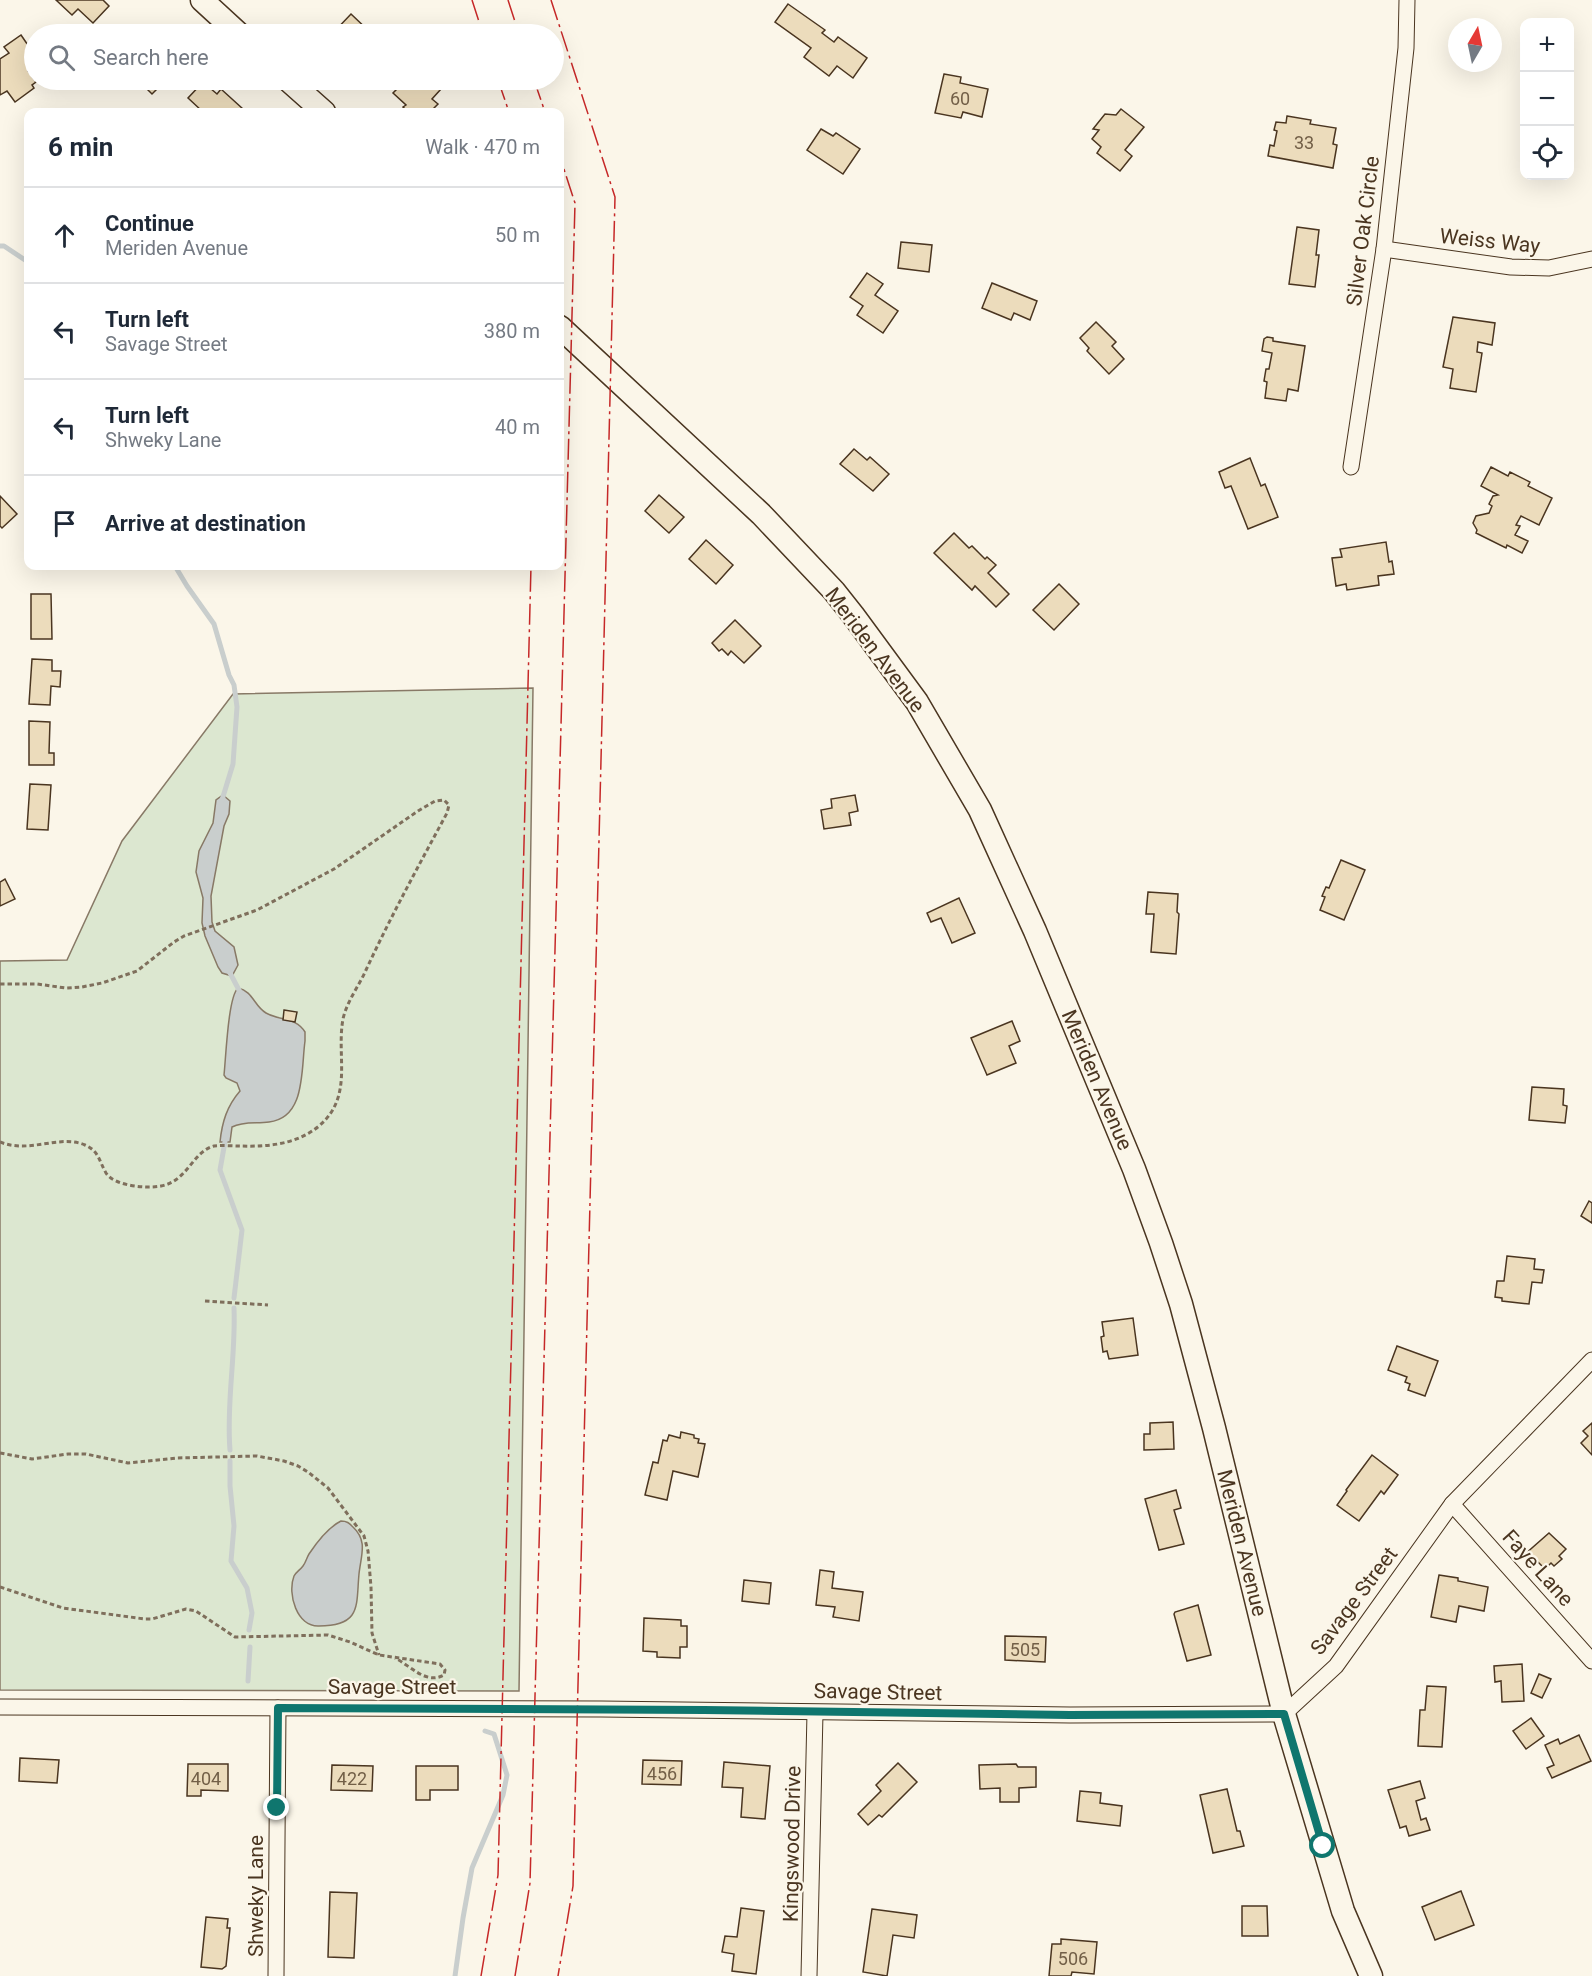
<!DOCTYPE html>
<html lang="en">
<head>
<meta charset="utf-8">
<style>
	:root { --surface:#fff; --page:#f2f2f3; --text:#1f2937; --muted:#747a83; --line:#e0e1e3 }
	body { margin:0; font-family:Roboto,sans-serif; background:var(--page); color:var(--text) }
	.controls { position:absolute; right:18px; top:18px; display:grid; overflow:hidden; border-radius:12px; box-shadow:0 6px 24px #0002 }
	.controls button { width:54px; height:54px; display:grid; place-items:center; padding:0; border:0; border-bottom:2px solid var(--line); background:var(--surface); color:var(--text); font:30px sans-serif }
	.compass { position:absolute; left:1448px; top:18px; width:54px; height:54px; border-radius:50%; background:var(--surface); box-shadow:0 6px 24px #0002; rotate:9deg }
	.stop { position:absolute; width:18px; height:18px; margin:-14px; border:4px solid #0f766e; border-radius:50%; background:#fff }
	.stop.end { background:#0f766e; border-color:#fff; box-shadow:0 2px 6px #0008 }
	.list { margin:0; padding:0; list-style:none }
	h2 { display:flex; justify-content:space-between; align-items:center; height:78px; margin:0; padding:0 24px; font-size:26px }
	h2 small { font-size:20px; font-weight:400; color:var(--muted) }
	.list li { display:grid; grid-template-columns:39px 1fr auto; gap:18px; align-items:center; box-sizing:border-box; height:96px; padding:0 24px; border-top:2px solid var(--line) }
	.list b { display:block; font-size:22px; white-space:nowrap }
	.list p { margin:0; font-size:20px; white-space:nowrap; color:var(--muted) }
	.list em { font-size:20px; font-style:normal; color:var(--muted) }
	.icon { flex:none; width:33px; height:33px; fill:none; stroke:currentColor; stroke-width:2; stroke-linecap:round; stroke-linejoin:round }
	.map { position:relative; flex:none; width:1592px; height:1976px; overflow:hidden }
	.search { position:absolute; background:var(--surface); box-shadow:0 6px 24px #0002; left:24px; top:24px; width:540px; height:66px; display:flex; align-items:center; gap:15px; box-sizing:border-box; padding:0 21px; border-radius:33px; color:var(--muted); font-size:22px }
	.panel { position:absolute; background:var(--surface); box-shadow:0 6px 24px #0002; left:24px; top:108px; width:540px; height:462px; border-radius:12px }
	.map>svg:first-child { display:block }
</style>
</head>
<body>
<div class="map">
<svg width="1592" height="1976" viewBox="0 0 1592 1976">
	<rect width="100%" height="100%" fill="#fbf6e9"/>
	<!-- green -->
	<path fill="#dce7d0" stroke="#887966" stroke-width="1.5" d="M533 688 519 1691 0 1690V961L67 960 122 841 233 694Z"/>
	<!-- water -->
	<g fill="#c9cecd" stroke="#887966" stroke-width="1.5">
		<path d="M223 795 230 801 229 814 224 826 211 896 212 922 215 931 234 947 238 965 232 976 222 973 218 967 205 936 202 923 203 898 196 872 199 851 213 823 216 800Z"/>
		<path d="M238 988C253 991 254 1006 266 1013 280 1021 296 1017 305 1032V1041C301 1069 306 1118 269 1122 257 1124 244 1121 232 1127L230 1142H220C222 1122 227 1106 240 1091L237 1083 226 1078 224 1075C226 1057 228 997 238 988Z"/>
		<path d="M341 1521C347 1521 349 1523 353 1527 368 1541 361 1555 359 1574 356 1605 362 1626 319 1626 297 1627 287 1594 294 1576 296 1572 300 1570 303 1566 306 1562 307 1557 309 1554 317 1542 329 1527 341 1521Z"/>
	</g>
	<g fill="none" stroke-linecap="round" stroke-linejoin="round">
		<!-- stream -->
		<g stroke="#c9cecd" stroke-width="5">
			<path d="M0 246H4L28 262"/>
			<path d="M175 566 187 586 214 624 229 675 234 685 237 707 233 764 222 800"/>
			<path d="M229 971 240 992"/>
			<path d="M226 1136 220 1170 242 1230 234 1298"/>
			<path d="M230 1450C226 1403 236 1356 234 1308"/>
			<path d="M230 1461V1486L234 1526 231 1561 247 1588 252 1613 249 1630"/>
			<path d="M248 1681 250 1647"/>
			<path d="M455 1976 463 1918 472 1868 503 1795 507 1775 494 1734 485 1731"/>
		</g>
	</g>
	<!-- building -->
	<g fill="#ecdcbc" stroke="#4a3520" stroke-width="1.5">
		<path d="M56 0H103L109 6 93 23 78 9 72 15Z"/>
		<path d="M788 4 825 30 822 33 834 42 838 37 867 58 853 78 837 66 829 76 804 57 811 48 775 22Z"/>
		<path d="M351 14 372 34H332Z"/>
		<path d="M21 35 34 54V67L28 71 36 82 32 85 34 88 15 102 7 91 0 95V59L9 53 4 47Z"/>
		<path d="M944 74 961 77 960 83 988 89 982 117 963 112 961 118 935 113Z"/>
		<path d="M138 80H166L152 94Z"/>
		<path d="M406 80H431L441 89 432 99 438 104 430 112H409L403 107 406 105 393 93Z"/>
		<path d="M203 82 217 94 221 89 243 109 240 112H200L202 111 188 98Z"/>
		<path d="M1121 109 1144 127 1125 150 1132 156 1120 171 1097 153 1101 147 1092 139 1099 130 1093 129 1105 114 1116 115Z"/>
		<path d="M1287 116 1311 120 1310 124 1336 128 1333 144 1337 145 1333 168 1268 156 1270 145 1274 146 1277 131 1274 130 1276 122 1286 123Z"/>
		<path d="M821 129 833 136 836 133 860 149 843 174 807 150Z"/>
		<path d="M1297 227 1319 230 1316 255H1319L1315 287 1289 284Z"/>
		<path d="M901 242 932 245 929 272 898 268Z"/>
		<path d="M867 273 883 284 875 295 898 311 883 333 857 315 863 306 850 297Z"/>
		<path d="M992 283 1037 301 1030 320 1014 313 1011 320 982 308Z"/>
		<path d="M1453 317 1495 323 1492 345 1478 342 1477 352 1482 353 1476 392 1450 388 1453 369 1443 367Z"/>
		<path d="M1096 322 1116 342 1112 346 1124 359 1109 374 1087 351 1089 348 1080 338Z"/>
		<path d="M1267 337 1273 338V341L1305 346 1298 391 1288 389 1286 401 1265 398 1267 382 1264 381 1266 369H1269L1272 353 1262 351 1264 339Z"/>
		<path d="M854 449 867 460 870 457 889 474 873 491 840 464Z"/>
		<path d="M1250 458 1261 486 1265 484 1278 517 1248 529 1231 486 1225 488 1219 472Z"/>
		<path d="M1491 467 1508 476 1510 472 1530 482 1528 486 1552 498 1539 525 1521 516 1516 525 1520 526 1515 535 1528 541 1522 553 1507 545 1506 548 1476 533 1477 530 1473 523 1476 516 1489 513 1492 506 1489 504 1493 496 1498 495 1481 486Z"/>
		<path d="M659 495 684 517 669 533 645 511Z"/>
		<path d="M0 496 17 514 2 528 0 526Z"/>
		<path d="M954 533 969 548 972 546 985 559 987 557 996 565 988 573 1009 594 996 607 975 586 972 590 934 553Z"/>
		<path d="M706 540 733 565 716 584 689 559Z"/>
		<path d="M1386 542 1389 562 1392 561 1394 574 1378 576 1379 585 1347 590 1346 584 1336 586 1332 558 1342 557 1340 549Z"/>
		<path d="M1059 584 1079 604 1054 630 1033 610Z"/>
		<path d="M31 594H51L52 639H31Z"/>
		<path d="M735 620 761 646 744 663 731 651 728 655 722 649 719 651 712 643Z"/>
		<path d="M32 659 52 660V671H61L60 687 51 686 50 705 29 704Z"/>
		<path d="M29 721 50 722 49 753H54V765H29Z"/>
		<path d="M30 784 51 785 48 830 27 829Z"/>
		<path d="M855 795 858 811 849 813 851 825 824 829 821 810 832 808 831 799Z"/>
		<path d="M1341 860 1365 870 1344 920 1320 910 1325 897 1322 896 1326 887 1329 888Z"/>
		<path d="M5 879 15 899 0 906V882Z"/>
		<path d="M1148 892 1178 894 1177 912 1179 914 1176 954 1151 952 1154 914H1146Z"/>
		<path d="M959 898 975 933 952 943 941 918 931 922 927 913Z"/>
		<path d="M284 1010 297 1012 295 1022 283 1020Z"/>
		<path d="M1012 1021 1020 1041 1009 1046 1016 1063 987 1075 971 1038Z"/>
		<path d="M1532 1087 1564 1089 1563 1105 1567 1106 1565 1123 1529 1120Z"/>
		<path d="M1589 1201 1592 1203V1223L1581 1216Z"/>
		<path d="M1507 1256 1535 1259 1534 1269 1544 1270 1542 1283 1532 1282 1529 1304 1502 1301V1298L1495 1297 1497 1281H1504Z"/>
		<path d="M1133 1318 1138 1355 1109 1359 1107 1351 1103 1352 1101 1337 1104 1336 1102 1322Z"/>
		<path d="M1397 1346 1438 1361 1425 1396 1408 1390 1410 1384 1405 1382 1407 1377 1388 1370Z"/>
		<path d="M1173 1422 1174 1449 1144 1450V1434H1150V1423Z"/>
		<path d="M1592 1423V1455L1581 1443 1588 1436 1583 1431Z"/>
		<path d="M681 1432 694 1435V1438L699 1439 698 1443 705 1444 698 1477 673 1471 667 1500 645 1495 653 1462 658 1463 663 1440 667 1441 669 1435 680 1438Z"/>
		<path d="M1372 1455 1398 1475 1384 1494 1381 1491 1359 1521 1337 1505 1347 1491 1346 1490Z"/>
		<path d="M1176 1490 1181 1508 1174 1510 1184 1544 1159 1550 1145 1499Z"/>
		<path d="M1549 1533 1566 1549 1559 1556 1562 1559 1554 1566 1551 1563 1545 1569 1538 1562 1535 1565 1524 1555Z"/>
		<path d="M820 1570 834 1572 832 1588 863 1592 859 1621 833 1617 835 1607 816 1605Z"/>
		<path d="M1439 1575 1458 1578V1581L1488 1587 1484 1611 1459 1606 1456 1622 1431 1617Z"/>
		<path d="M744 1580 771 1583 769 1604 742 1601Z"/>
		<path d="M1198 1605 1211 1655 1187 1661 1174 1614 1175 1612Z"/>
		<path d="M644 1618 681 1620V1626H687V1647H680V1658L657 1657V1652L643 1651Z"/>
		<path d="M1005 1636 1046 1637 1045 1662 1005 1660Z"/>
		<path d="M1522 1664 1524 1701 1502 1702 1501 1681 1495 1682 1494 1666Z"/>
		<path d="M1539 1674 1551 1679 1542 1698 1531 1693Z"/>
		<path d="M1427 1686 1446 1687 1442 1747 1418 1746 1420 1710H1425Z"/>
		<path d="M1531 1718 1544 1736 1526 1749 1513 1731Z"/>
		<path d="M1579 1735 1591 1761 1552 1778 1547 1768 1554 1765 1545 1745 1558 1739 1560 1744Z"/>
		<path d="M20 1758 59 1760 57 1783 19 1781Z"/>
		<path d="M643 1760 682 1761 681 1785 642 1784Z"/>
		<path d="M724 1762 770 1766 765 1819 741 1817 743 1788 722 1787Z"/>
		<path d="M898 1763 917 1782 882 1817 879 1815 868 1825 858 1814 881 1791 876 1785Z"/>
		<path d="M188 1764H228V1791L201 1790V1796H187Z"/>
		<path d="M1016 1764 1018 1767H1036V1787L1019 1788V1802H1000V1788L980 1789 979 1765Z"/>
		<path d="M332 1765 373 1766 372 1791 331 1790Z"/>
		<path d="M416 1766H458V1790H430V1800H416Z"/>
		<path d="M1420 1781 1425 1798 1416 1801 1421 1820 1426 1818 1430 1830 1409 1836 1406 1826 1400 1828 1388 1790Z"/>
		<path d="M1227 1789 1237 1831H1240L1244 1846 1213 1853 1200 1795Z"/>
		<path d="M1080 1791 1101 1793 1100 1803 1122 1806 1120 1826 1077 1821Z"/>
		<path d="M1461 1891 1474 1925 1435 1940 1422 1907Z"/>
		<path d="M330 1892 357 1893 354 1958 328 1957Z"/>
		<path d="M1242 1906H1267L1268 1936H1242Z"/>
		<path d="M741 1908 764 1911 756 1974 732 1971 734 1954 722 1952 725 1936 737 1937Z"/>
		<path d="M872 1909 917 1915 914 1938 893 1935 887 1976 863 1972Z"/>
		<path d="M206 1917 228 1919 227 1928H230L226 1966 222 1969 201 1967Z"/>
		<path d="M1061 1939 1097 1942 1094 1974 1072 1972 1071 1976H1049L1052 1944H1061Z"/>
	</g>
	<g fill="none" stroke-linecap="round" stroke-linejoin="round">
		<defs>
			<g id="minor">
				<path d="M1384 249 1511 267 1549 268 1592 259"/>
				<path d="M1351 467 1384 249 1406 48 1407 0"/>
				<path d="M1452 1504 1592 1661"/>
				<path d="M0 1707 601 1709 1070 1715 1284 1714 1336 1666 1452 1504 1592 1360"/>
				<path d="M276 1976 278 1708"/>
				<path d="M809 1976 815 1713"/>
			</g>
			<g id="secondary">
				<path d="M202 0 239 34"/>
				<path d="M288 80 324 112"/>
				<path d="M560 327 761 514 834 591 853 615 917 702 980 810 1035 931 1134 1169 1161 1243 1181 1304 1214 1428 1284 1714 1343 1911 1371 1976"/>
			</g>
		</defs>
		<!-- minor casing -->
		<use href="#minor" stroke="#4a3520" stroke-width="17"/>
		<!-- secondary casing -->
		<use href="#secondary" stroke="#4a3520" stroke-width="25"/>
		<!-- path -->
		<g stroke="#7f6f5c" stroke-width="3" stroke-dasharray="4.5 3" stroke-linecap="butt">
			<path d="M0 984H37L66 988 82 987 102 983 137 971 174 942 184 936 257 910 334 869 418 811 435 801 444 800 449 805 447 813C419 865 391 916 366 970 359 986 347 1001 343 1019 336 1057 354 1096 319 1126 297 1144 269 1147 241 1146 233 1146 222 1145 214 1146 192 1152 188 1181 161 1186 147 1189 114 1186 106 1173 99 1161 99 1151 85 1145 59 1134 30 1154 0 1142"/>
			<path d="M205 1301 268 1305"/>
			<path d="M0 1453 32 1459 68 1454H86L128 1463 177 1458 257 1456 284 1461 298 1466 308 1472 328 1488 364 1536 368 1551 371 1587 372 1633 379 1655"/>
			<path d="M0 1587 63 1608 145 1619H152L186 1609 196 1611 235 1637 328 1635 350 1642 379 1655 440 1664 445 1670 444 1675C426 1685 411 1666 395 1658"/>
		</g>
		<!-- minor -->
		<use href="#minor" stroke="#fbf6e9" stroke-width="15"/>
		<!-- secondary -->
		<use href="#secondary" stroke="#fbf6e9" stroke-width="22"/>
		<!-- power -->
		<g stroke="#c62828" stroke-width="1.5" stroke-dasharray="21 4.5 3 4.5" stroke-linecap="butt">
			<path d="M472 0 483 34"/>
			<path d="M508 0 519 34"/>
			<path d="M551 0 615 197 573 1886 558 1976"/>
			<path d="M498 80 509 112"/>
			<path d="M534 80 545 112"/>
			<path d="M481 1976 498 1875 531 566"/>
			<path d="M515 1976 530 1883 575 203 560 157"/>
		</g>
	</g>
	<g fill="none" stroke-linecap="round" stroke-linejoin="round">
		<!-- route -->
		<path stroke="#0f766e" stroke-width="8" d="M277 1808 278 1708 704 1710 1070 1715 1284 1714 1323 1846"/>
	</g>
	<g text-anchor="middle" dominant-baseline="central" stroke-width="4.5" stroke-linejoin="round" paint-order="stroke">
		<!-- number labels -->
		<g font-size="18" fill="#725f47">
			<text x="960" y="98">60</text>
			<text x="1304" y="142">33</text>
			<text x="1025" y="1649">505</text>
			<text x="662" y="1773">456</text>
			<text x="206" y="1778">404</text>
			<text x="352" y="1778">422</text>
			<text x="1073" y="1958">506</text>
		</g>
		<!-- street labels -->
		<g font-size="21" fill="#4a3520" stroke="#fbf6e9">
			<text transform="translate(1363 231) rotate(-83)">Silver Oak Circle</text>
			<text transform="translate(1490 241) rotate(6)">Weiss Way</text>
			<text transform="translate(875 650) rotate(53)">Meriden Avenue</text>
			<text transform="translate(1097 1080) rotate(67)">Meriden Avenue</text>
			<text transform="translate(1242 1543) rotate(76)">Meriden Avenue</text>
			<text transform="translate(1538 1568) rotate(48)">Faye Lane</text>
			<text transform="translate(1354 1601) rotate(-53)">Savage Street</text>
			<text x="392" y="1687">Savage Street</text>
			<text transform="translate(878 1692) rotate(1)">Savage Street</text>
			<text transform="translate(792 1844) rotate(-89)">Kingswood Drive</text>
			<text transform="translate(256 1896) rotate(-90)">Shweky Lane</text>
		</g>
	</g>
</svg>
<div class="controls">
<button>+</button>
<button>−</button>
<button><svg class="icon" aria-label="locate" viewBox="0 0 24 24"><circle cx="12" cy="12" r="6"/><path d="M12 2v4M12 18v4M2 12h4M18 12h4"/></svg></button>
</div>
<svg class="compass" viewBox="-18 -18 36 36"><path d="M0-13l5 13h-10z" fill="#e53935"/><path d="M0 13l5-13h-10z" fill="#747a83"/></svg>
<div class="stop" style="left:1323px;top:1846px"></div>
<div class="stop end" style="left:277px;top:1808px"></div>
<div class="search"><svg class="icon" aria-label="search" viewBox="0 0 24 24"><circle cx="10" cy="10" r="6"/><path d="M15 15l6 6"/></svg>Search here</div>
<section class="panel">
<h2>6 min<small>Walk · 470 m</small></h2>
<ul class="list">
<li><svg class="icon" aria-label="ahead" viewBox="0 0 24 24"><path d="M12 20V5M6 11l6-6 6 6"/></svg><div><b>Continue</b><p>Meriden Avenue</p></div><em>50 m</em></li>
<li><svg class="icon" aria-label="left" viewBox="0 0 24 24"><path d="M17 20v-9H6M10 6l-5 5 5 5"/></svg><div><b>Turn left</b><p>Savage Street</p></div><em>380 m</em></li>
<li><svg class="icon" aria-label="left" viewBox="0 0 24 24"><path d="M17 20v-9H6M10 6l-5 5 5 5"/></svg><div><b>Turn left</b><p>Shweky Lane</p></div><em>40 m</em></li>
<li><svg class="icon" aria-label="arrive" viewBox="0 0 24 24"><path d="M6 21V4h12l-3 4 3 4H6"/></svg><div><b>Arrive at destination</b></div></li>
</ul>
</section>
</div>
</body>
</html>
